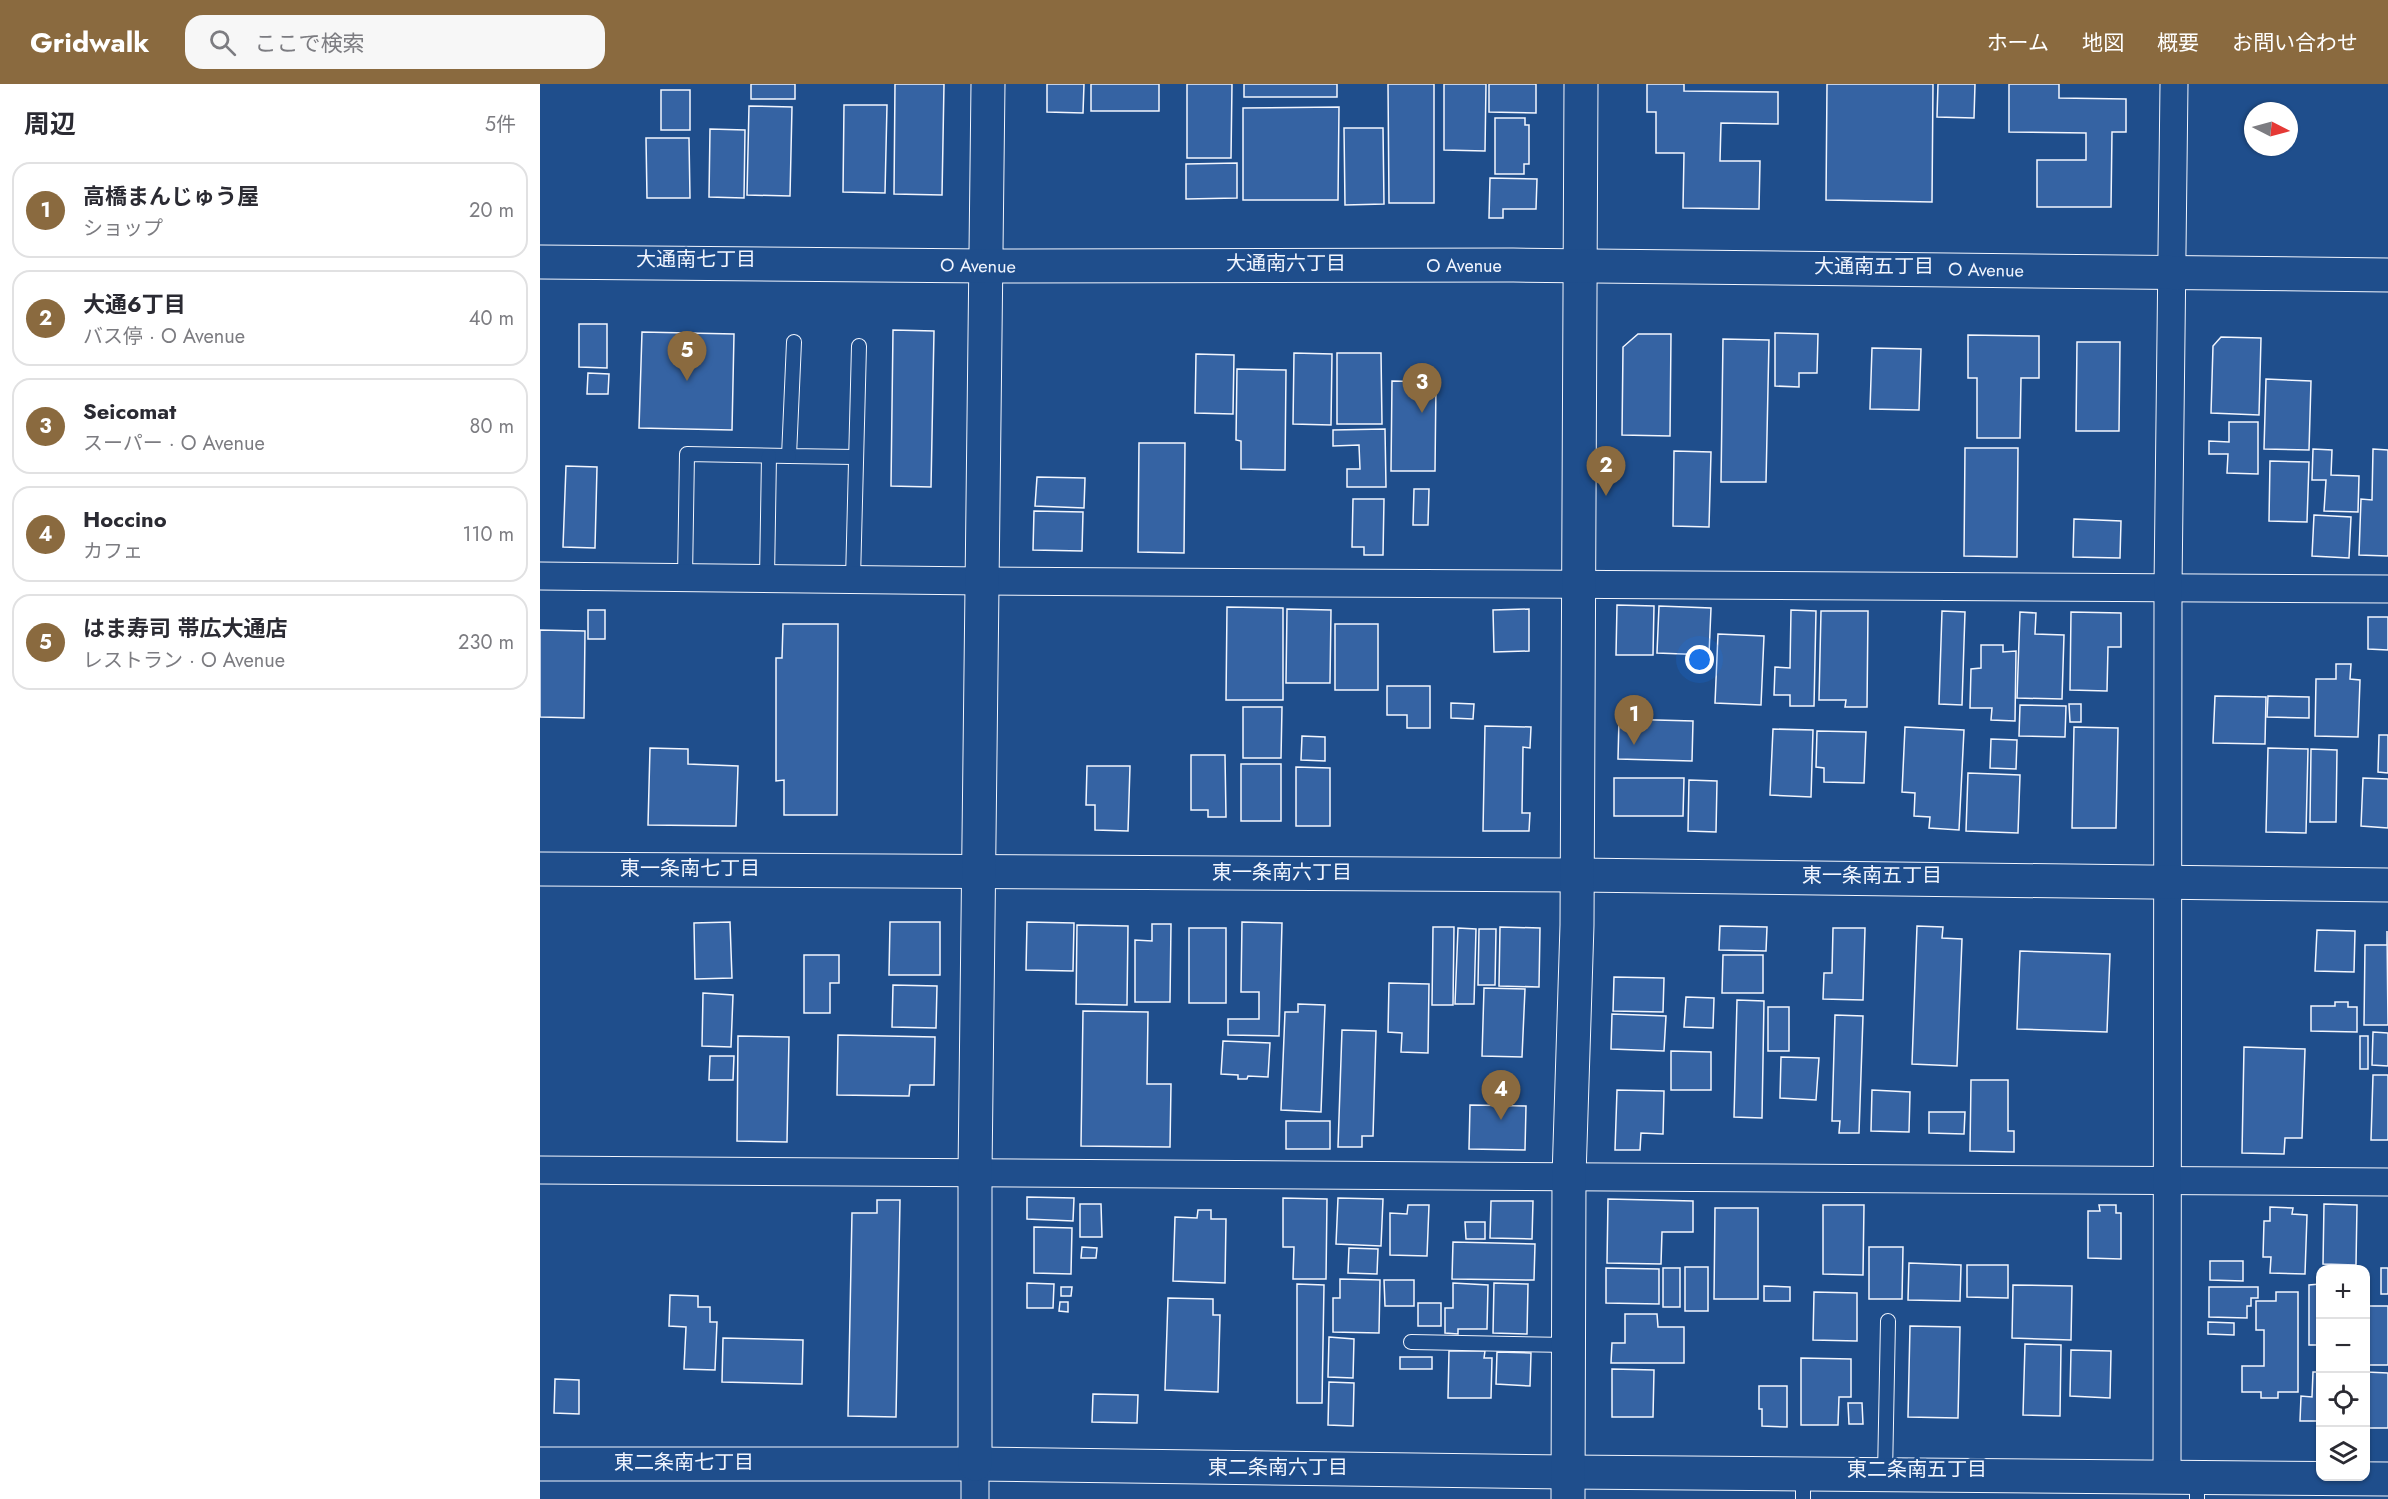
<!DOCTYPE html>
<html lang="ja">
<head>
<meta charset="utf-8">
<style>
	:root { --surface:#fff; --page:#f7f7f7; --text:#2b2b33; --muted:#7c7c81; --line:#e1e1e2; --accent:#8a6a3f }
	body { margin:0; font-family:Jost,"Noto Sans JP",sans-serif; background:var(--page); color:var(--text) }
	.controls { position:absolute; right:18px; bottom:18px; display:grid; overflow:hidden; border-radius:12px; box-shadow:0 2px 4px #0004 }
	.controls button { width:54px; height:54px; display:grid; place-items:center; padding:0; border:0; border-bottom:2px solid var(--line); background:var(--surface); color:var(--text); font:30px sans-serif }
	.compass { position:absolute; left:1704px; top:18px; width:54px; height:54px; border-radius:50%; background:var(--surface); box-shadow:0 2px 4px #0004; rotate:96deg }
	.you { position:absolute; left:1160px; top:576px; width:21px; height:21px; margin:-15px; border:4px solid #fff; border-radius:50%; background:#1a73e8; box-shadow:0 0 0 9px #1a73e833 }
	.badge { display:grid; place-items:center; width:39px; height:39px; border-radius:50%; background:var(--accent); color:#fff; font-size:20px; font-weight:700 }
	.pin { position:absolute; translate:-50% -50px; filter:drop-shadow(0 2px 3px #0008) }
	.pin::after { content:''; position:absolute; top:32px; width:21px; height:18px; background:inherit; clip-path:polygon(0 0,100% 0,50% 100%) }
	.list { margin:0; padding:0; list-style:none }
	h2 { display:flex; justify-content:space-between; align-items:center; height:78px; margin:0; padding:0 24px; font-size:26px }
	h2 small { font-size:20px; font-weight:400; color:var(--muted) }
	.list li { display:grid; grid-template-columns:39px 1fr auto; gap:18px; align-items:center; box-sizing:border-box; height:96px; margin:0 12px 12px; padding:0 12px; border:2px solid var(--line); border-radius:18px }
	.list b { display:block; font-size:22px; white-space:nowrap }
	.list p { margin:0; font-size:20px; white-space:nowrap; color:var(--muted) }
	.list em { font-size:20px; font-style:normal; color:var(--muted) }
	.icon { flex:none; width:33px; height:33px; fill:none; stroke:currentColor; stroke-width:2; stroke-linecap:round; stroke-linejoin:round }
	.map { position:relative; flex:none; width:1848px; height:1415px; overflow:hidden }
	header { display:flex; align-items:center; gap:36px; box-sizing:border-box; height:84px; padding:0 30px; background:var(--accent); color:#fff }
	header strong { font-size:28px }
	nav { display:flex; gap:33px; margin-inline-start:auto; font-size:21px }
	.search { width:420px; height:54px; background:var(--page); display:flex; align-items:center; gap:15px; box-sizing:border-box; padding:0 21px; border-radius:18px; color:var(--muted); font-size:22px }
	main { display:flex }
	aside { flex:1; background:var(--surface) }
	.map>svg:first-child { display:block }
</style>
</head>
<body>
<header>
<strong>Gridwalk</strong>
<div class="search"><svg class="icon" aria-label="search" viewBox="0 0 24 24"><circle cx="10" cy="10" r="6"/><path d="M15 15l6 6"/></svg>ここで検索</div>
<nav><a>ホーム</a><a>地図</a><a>概要</a><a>お問い合わせ</a></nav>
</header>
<main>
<aside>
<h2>周辺<small>5件</small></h2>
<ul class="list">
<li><span class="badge">1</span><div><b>高橋まんじゅう屋</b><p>ショップ</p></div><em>20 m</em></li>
<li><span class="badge">2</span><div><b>大通6丁目</b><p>バス停 · O Avenue</p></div><em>40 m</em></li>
<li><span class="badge">3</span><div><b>Seicomat</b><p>スーパー · O Avenue</p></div><em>80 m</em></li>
<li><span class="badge">4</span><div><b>Hoccino</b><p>カフェ</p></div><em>110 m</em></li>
<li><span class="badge">5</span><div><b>はま寿司 帯広大通店</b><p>レストラン · O Avenue</p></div><em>230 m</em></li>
</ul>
</aside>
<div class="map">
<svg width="1848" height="1415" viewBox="0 0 1848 1415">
	<rect width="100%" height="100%" fill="#1f4e8c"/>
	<!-- building -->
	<g fill="#3563a3" stroke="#f2f6ff" stroke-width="1.5">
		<rect x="211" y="0" width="44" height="15"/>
		<path d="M355 0H404L402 111 354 110Z"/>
		<path d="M507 0H544L543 29 507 28Z"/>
		<rect x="551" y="0" width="68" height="27"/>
		<path d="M647 0H692L691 74H647Z"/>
		<rect x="704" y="0" width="93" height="13"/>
		<path d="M848 0H894V119H849Z"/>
		<path d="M904 0H946L945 67 904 66Z"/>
		<path d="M949 0H996V29L949 28Z"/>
		<path d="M1107 0H1144V7L1238 8V40L1181 39 1180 77H1220L1219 125 1143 124 1144 69H1116V28H1107Z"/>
		<path d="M1287 0H1393L1392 118 1286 116Z"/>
		<path d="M1398 0H1435L1434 34 1397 33Z"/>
		<path d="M1469 0H1519V14L1586 15V48H1572L1571 123H1497V76H1546V49L1469 48Z"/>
		<rect x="121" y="6" width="29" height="40"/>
		<path d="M304 21H347L345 109 303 108Z"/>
		<path d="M209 22 252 23 250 112 207 111Z"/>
		<path d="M799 23 798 116H703V24Z"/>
		<path d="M955 34H985V41H989V80H984V90H955Z"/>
		<path d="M804 44H843L844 120 805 121Z"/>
		<path d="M170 45 205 46 204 114 169 113Z"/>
		<path d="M106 54H149L150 114H107Z"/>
		<path d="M697 79V114L646 115V80Z"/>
		<path d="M950 94 997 95 996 125H963V134H949Z"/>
		<path d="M39 240H67V284L39 283Z"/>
		<path d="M353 246 394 247 391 403 351 402Z"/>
		<path d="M102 248 194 250 192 346 99 344Z"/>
		<path d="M1235 249 1278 250 1277 289H1259V303L1235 302Z"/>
		<path d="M1098 250H1131L1130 352 1082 351 1083 263Z"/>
		<path d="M1428 251 1499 252V294H1481L1480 354H1437V294H1428Z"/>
		<path d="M1681 253 1721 254 1719 331 1671 329 1673 262Z"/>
		<path d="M1183 255 1229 256 1226 398H1181Z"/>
		<path d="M1537 258H1580L1579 347H1536Z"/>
		<path d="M1332 264 1381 265 1379 326 1330 325Z"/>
		<path d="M754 269 792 270 791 341 753 340Z"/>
		<path d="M797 269H841L842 340H797Z"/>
		<path d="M656 270 694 271 693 330 655 329Z"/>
		<path d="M697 285 746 286 745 386 701 385V357L696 356Z"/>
		<path d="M48 289 69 290 68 310H47Z"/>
		<path d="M1726 295 1771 297 1769 366 1724 365Z"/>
		<path d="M852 297 896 298 895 387H851Z"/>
		<path d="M1689 338H1718V390L1687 389 1688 370H1669V357L1689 358Z"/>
		<path d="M845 345 846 403H807V385H820L819 361 793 362V346Z"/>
		<path d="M599 359H645L644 469 598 468Z"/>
		<path d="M1425 364H1478L1477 473 1424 472Z"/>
		<path d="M1773 365 1792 366 1791 391 1819 392 1818 428 1784 427 1786 396H1772Z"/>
		<path d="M1833 365 1848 366V472L1819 471 1821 415 1832 416Z"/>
		<path d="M1134 367 1171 368 1169 443 1133 442Z"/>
		<path d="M1730 377 1769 378 1767 438 1729 437Z"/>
		<path d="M26 382 57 383 55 464 23 463Z"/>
		<path d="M497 393 545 394 544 424 495 422Z"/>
		<path d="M874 405H889L888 441H873Z"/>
		<path d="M813 415H844L843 471H824V463H812Z"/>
		<path d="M494 427 543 428 542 467 493 466Z"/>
		<path d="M1774 431 1811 433 1809 474 1772 472Z"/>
		<path d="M1534 435 1581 437 1580 474 1533 473Z"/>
		<path d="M1077 521 1114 522 1113 571H1076Z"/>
		<path d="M1119 522 1171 524 1169 571 1117 569Z"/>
		<path d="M687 523 743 524V616H686Z"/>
		<path d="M747 525 791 526 790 599H746Z"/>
		<path d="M989 525V567L954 568 953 526Z"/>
		<rect x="48" y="526" width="17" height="29"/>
		<path d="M1251 526 1276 527 1274 622H1250V611H1234L1235 583 1250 584Z"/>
		<path d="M1281 527H1328L1327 623H1305L1306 616H1279Z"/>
		<path d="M1402 527 1425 528 1422 621 1399 620Z"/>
		<path d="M1480 528 1496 529 1495 550 1524 551 1522 615 1477 614Z"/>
		<path d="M1531 528 1581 529V563H1568L1567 607 1530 606Z"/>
		<path d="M1828 533H1848V566L1828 565Z"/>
		<path d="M243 540H298L297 731H244V696L236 697V574H242Z"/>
		<rect x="795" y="540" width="43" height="66"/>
		<path d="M0 546 45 547 44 634 0 633Z"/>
		<path d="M1178 550 1224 552 1221 621 1175 619Z"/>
		<path d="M1441 561H1463V568L1476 567 1475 637 1451 636 1452 624H1430L1431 585 1441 584Z"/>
		<path d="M1796 580H1811L1810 595 1820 596 1818 653 1775 652 1776 595H1796Z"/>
		<path d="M847 602H890V644H867V631H847Z"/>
		<path d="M1675 612 1726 613 1725 660 1673 659Z"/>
		<path d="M1728 612 1769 613V634L1727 633Z"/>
		<path d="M911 619 934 620 933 635 911 634Z"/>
		<path d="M1529 620H1541V638H1530Z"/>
		<path d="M1480 621 1526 622 1525 653 1479 652Z"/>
		<path d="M703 623H742L741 674H703Z"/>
		<path d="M1079 635 1153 637 1152 677 1078 675Z"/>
		<path d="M945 642 991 643 990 664 983 663 982 729H990L989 747H943Z"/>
		<path d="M1365 643 1424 646 1419 746 1389 744 1390 733 1374 732 1375 709 1362 708Z"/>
		<path d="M1534 643 1578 644 1576 744H1532Z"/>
		<path d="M1233 645 1273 646 1271 713 1230 711Z"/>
		<path d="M1277 647 1326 648 1324 699 1284 698V684L1276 683Z"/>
		<path d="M1839 651H1848V689L1838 688Z"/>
		<path d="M762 652 785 653V677L761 676Z"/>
		<path d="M1451 655 1477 656 1476 685 1450 684Z"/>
		<path d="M110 664 148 665V680L198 682 196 742 108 741Z"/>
		<path d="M1728 664 1768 665 1766 749 1726 748Z"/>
		<path d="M1771 665 1797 666 1796 738H1770Z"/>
		<path d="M651 671H685L686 733H668V726H651Z"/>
		<rect x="701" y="680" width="40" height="57"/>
		<path d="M547 682H590L588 747 555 746V721H546Z"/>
		<path d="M756 683 790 684V742H756Z"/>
		<path d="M1428 689 1480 691 1478 749 1426 747Z"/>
		<path d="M1074 694H1144L1143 732H1074Z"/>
		<path d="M1823 694 1848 695V744L1821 742Z"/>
		<path d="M1149 696 1177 697 1176 748 1148 747Z"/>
		<path d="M190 838 192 894 155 895 154 839Z"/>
		<path d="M350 838H400V891H349Z"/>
		<path d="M487 838 534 839 533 887 486 886Z"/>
		<path d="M702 838 742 839 739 952 688 951V935H719V908H701Z"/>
		<path d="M612 840H631L630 918H595V856L612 857Z"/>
		<path d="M537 841 588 842 587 921 536 920Z"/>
		<path d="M1180 842 1227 843 1226 867 1179 866Z"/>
		<path d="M1377 842 1403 843 1402 854 1422 855 1417 982 1372 980Z"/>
		<path d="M893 843H914L913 921H892Z"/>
		<path d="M960 843 1000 844 999 903 959 902Z"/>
		<rect x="649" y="844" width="37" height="75"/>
		<path d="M918 844 936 845 934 920H915Z"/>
		<path d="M1293 844H1325L1323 916 1283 915 1284 889H1292Z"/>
		<path d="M939 845H956L955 901H938Z"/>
		<path d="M1777 846 1815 847 1814 888 1775 887Z"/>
		<path d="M1847 847 1848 941H1824L1825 861H1847Z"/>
		<path d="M1480 867 1570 870 1567 948 1477 945Z"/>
		<path d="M264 871H299V899H290V929H264Z"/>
		<path d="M1183 871H1223V909H1182Z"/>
		<path d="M1074 893 1124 894 1123 928 1073 927Z"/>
		<path d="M849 899 889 900 888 969 861 968 862 949 848 948Z"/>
		<path d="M353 901 397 902 396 944 352 943Z"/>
		<path d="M944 904 985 905 982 973 942 972Z"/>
		<path d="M163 909 193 911 191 963 162 962Z"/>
		<path d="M1146 913 1174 914 1173 944 1144 943Z"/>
		<path d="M1197 916 1224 917 1222 1034 1194 1033Z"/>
		<path d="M1795 918H1808V923H1817V948L1771 947V922H1795Z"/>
		<path d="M758 920 785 921 781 1028 741 1026 745 928H758Z"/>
		<rect x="1228" y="923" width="21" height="44"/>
		<path d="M543 927 608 928 607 1000H631L630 1063 541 1062Z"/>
		<path d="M1072 930 1126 932 1124 967 1071 965Z"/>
		<path d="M1295 931 1323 932 1319 1049H1299L1300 1037H1292Z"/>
		<path d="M802 946 836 947 833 1052H822V1063H798Z"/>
		<path d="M1833 948 1848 949V982L1832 981Z"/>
		<path d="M298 951 395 953 394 1001H370L369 1012 297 1011Z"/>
		<path d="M198 952 249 953 247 1058 197 1057Z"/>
		<rect x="1820" y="952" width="8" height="33"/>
		<path d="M683 957 730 959 728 993 708 992 707 995H698V991L681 990Z"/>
		<path d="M1704 963 1765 965 1762 1054H1745L1744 1070 1702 1069Z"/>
		<path d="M1131 967 1171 968V1006H1131Z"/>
		<path d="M170 972H194L193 996H169Z"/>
		<path d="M1241 973 1279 974 1276 1016 1240 1014Z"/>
		<path d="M1833 991H1848V1056H1831Z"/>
		<path d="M1431 996H1468V1047H1474V1068L1430 1067Z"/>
		<path d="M1077 1006 1124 1007 1123 1050 1101 1049 1100 1066H1075Z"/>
		<path d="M1332 1006 1370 1008 1369 1048 1331 1047Z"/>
		<path d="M930 1021 986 1022 985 1066 929 1065Z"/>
		<path d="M1389 1028H1425L1424 1050 1389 1049Z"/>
		<rect x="746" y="1037" width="44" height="28"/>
		<path d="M487 1113 534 1114 533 1137 487 1135Z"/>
		<path d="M743 1114 787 1115 786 1195H753L754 1163H743Z"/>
		<path d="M798 1114 843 1115 841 1162 796 1160Z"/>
		<path d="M1068 1115 1153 1117V1148H1122L1121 1180 1067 1179Z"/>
		<path d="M337 1116H360L356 1333 308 1332 312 1129H337Z"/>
		<path d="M951 1117H993L992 1155 950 1154Z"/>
		<path d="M540 1120H561L562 1153H540Z"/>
		<path d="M1784 1120 1817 1121 1816 1181 1783 1180Z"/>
		<path d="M868 1121H889L887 1172 850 1171V1129L867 1130Z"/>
		<path d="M1283 1121H1324L1323 1191 1283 1190Z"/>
		<path d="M1559 1121H1576V1129H1581V1175L1548 1174V1127H1560Z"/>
		<path d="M1730 1123 1753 1124 1752 1130 1767 1131 1765 1190 1730 1189 1731 1173H1723L1724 1137H1730Z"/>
		<path d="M1175 1124H1218V1215H1174Z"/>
		<path d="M658 1126H671V1135H686L685 1199 633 1197 635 1133 657 1134Z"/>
		<path d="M925 1138H945V1155H926Z"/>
		<path d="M494 1143 532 1144 531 1190 494 1189Z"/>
		<path d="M913 1158 995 1160 994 1196 912 1195Z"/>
		<path d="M542 1163 557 1164 556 1174H541Z"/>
		<path d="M1329 1163H1363L1362 1215H1329Z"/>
		<path d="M809 1164 838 1165 837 1190 808 1189Z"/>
		<path d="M1670 1177H1703V1197L1670 1196Z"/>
		<path d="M1369 1179 1421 1181 1420 1217 1368 1216Z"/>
		<path d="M1427 1181H1468V1214L1427 1213Z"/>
		<rect x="1145" y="1183" width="23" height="44"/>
		<path d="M1066 1184 1119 1185V1220L1066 1219Z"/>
		<rect x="1123" y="1184" width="17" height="39"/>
		<rect x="1841" y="1184" width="7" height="26"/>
		<path d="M800 1195 840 1196 839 1249 793 1248V1214H800Z"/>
		<path d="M844 1196H874V1222H845Z"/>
		<path d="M487 1199 514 1200 513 1224H487Z"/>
		<path d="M913 1199 948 1201 947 1245H918V1250L905 1249V1224H913Z"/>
		<path d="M954 1199 988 1200 987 1250 953 1249Z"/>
		<path d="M757 1200 784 1201 782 1319H757Z"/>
		<path d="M1780 1200V1261H1769V1201Z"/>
		<path d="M1473 1201 1532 1202 1531 1256 1472 1254Z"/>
		<path d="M1224 1202 1250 1203V1217H1224Z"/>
		<path d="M521 1203H532L531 1212H521Z"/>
		<path d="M1669 1203H1718V1214H1711V1222H1707V1234L1669 1233Z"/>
		<path d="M1274 1208 1317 1209V1257L1273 1256Z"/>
		<path d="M1736 1208H1758V1308H1738V1314H1721V1308H1702V1282H1724V1246H1716V1217H1736Z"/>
		<path d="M130 1211 158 1212V1223H170V1238H177L175 1286 144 1285 146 1243 129 1242Z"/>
		<path d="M628 1214 673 1215V1231H680L678 1308 625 1306Z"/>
		<path d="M520 1218H528V1228L519 1227Z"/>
		<rect x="878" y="1219" width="23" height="23"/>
		<rect x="1826" y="1222" width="22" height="59"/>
		<path d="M1085 1230H1117L1118 1243H1144V1279H1071L1072 1259H1085Z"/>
		<path d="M1668 1238 1694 1239V1251L1668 1250Z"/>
		<path d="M1370 1242 1420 1243 1418 1334 1368 1333Z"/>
		<path d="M789 1253 814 1255 813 1294 788 1293Z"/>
		<path d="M183 1254 263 1256 262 1300 182 1298Z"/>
		<path d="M1485 1260 1521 1261 1520 1332 1483 1331Z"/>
		<path d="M1531 1266 1571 1267 1570 1314 1530 1312Z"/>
		<path d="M909 1267H945L944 1274H952L951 1314H908Z"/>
		<path d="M957 1268 991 1269 990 1302 956 1300Z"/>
		<rect x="860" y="1273" width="32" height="12"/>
		<path d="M1261 1274 1311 1275V1313H1299L1298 1341H1261Z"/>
		<path d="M1072 1285 1114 1286 1113 1333H1072Z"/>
		<path d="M1773 1288H1780V1344V1337H1760L1761 1312 1772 1313Z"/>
		<path d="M1826 1288 1848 1289V1344H1826Z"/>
		<path d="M15 1295 39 1296V1330L14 1329Z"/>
		<path d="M789 1298 814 1299 813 1342 788 1341Z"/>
		<path d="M1219 1302H1247V1343L1222 1342V1325H1219Z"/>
		<path d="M553 1310 598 1311 597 1339 552 1338Z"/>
		<path d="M1308 1319H1322L1323 1340H1309Z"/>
	</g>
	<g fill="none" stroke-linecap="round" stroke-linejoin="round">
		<defs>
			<g id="service">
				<path d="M254 258 249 372 315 373"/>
				<path d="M145 493 147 370 249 372"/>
				<path d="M227 494 229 372"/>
				<path d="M313 495 319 262"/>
				<path d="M871 1258 1028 1261"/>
				<path d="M1263 1390V1415"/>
				<path d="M1345 1390 1348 1237"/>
				<path d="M1657 1415V1394"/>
			</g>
			<g id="minor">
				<path d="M0 492 443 497 1848 505"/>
				<path d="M0 1086 1848 1098"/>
				<path d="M1627 1393 1628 503 1634 0"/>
				<path d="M435 1415V1380"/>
			</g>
			<g id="tertiary">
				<path d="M0 785 1037 791 1848 801"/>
				<path d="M0 1380H435L1028 1388 1848 1395"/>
				<path d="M435 1380V1089L448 0"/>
				<path d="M1028 1415 1029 1093 1037 841 1041 0"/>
			</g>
			<path id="trunk" d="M0 178 446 182 973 181 1848 191"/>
		</defs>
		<!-- service casing -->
		<use href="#service" stroke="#f2f6ff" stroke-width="16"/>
		<!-- minor casing -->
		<use href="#minor" stroke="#f2f6ff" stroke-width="29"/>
		<!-- tertiary casing -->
		<use href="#tertiary" stroke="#f2f6ff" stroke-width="35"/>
		<!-- trunk casing -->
		<use href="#trunk" stroke="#f2f6ff" stroke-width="35"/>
		<!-- service -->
		<use href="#service" stroke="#1f4e8c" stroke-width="14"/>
		<!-- minor -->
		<use href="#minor" stroke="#1f4e8c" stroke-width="27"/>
		<!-- tertiary -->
		<use href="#tertiary" stroke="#1f4e8c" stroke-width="33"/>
		<!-- trunk -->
		<use href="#trunk" stroke="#1f4e8c" stroke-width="33"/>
	</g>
	<g text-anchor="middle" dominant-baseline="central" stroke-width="4.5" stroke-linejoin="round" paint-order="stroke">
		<!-- street labels -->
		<g font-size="18" fill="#f2f6ff" stroke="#1f4e8c">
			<text transform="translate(438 182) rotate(1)">O Avenue</text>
			<text x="924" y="182">O Avenue</text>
			<text transform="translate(1446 186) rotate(1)">O Avenue</text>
		</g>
		<!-- neighbourhood labels -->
		<g font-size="20" fill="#f2f6ff" stroke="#1f4e8c">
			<text x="156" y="175">大通南七丁目</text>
			<text x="746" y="179">大通南六丁目</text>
			<text x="1334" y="182">大通南五丁目</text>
			<text x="150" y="784">東一条南七丁目</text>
			<text x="742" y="788">東一条南六丁目</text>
			<text x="1332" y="791">東一条南五丁目</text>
			<text x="144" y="1378">東二条南七丁目</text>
			<text x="738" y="1383">東二条南六丁目</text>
			<text x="1377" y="1385">東二条南五丁目</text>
		</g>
	</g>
</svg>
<div class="controls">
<button>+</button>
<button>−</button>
<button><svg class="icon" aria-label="locate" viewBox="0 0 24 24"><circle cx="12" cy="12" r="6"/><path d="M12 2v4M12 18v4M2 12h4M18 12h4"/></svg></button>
<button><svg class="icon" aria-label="layers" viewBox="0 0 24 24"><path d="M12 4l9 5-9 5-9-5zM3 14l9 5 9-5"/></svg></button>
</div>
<svg class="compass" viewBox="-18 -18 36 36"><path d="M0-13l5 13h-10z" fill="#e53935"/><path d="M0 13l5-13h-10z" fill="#7c7c81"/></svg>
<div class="you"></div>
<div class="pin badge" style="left:1094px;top:661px">1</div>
<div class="pin badge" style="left:1066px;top:412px">2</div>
<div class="pin badge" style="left:882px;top:329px">3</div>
<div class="pin badge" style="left:961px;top:1036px">4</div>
<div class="pin badge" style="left:147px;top:297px">5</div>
</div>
</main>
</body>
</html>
